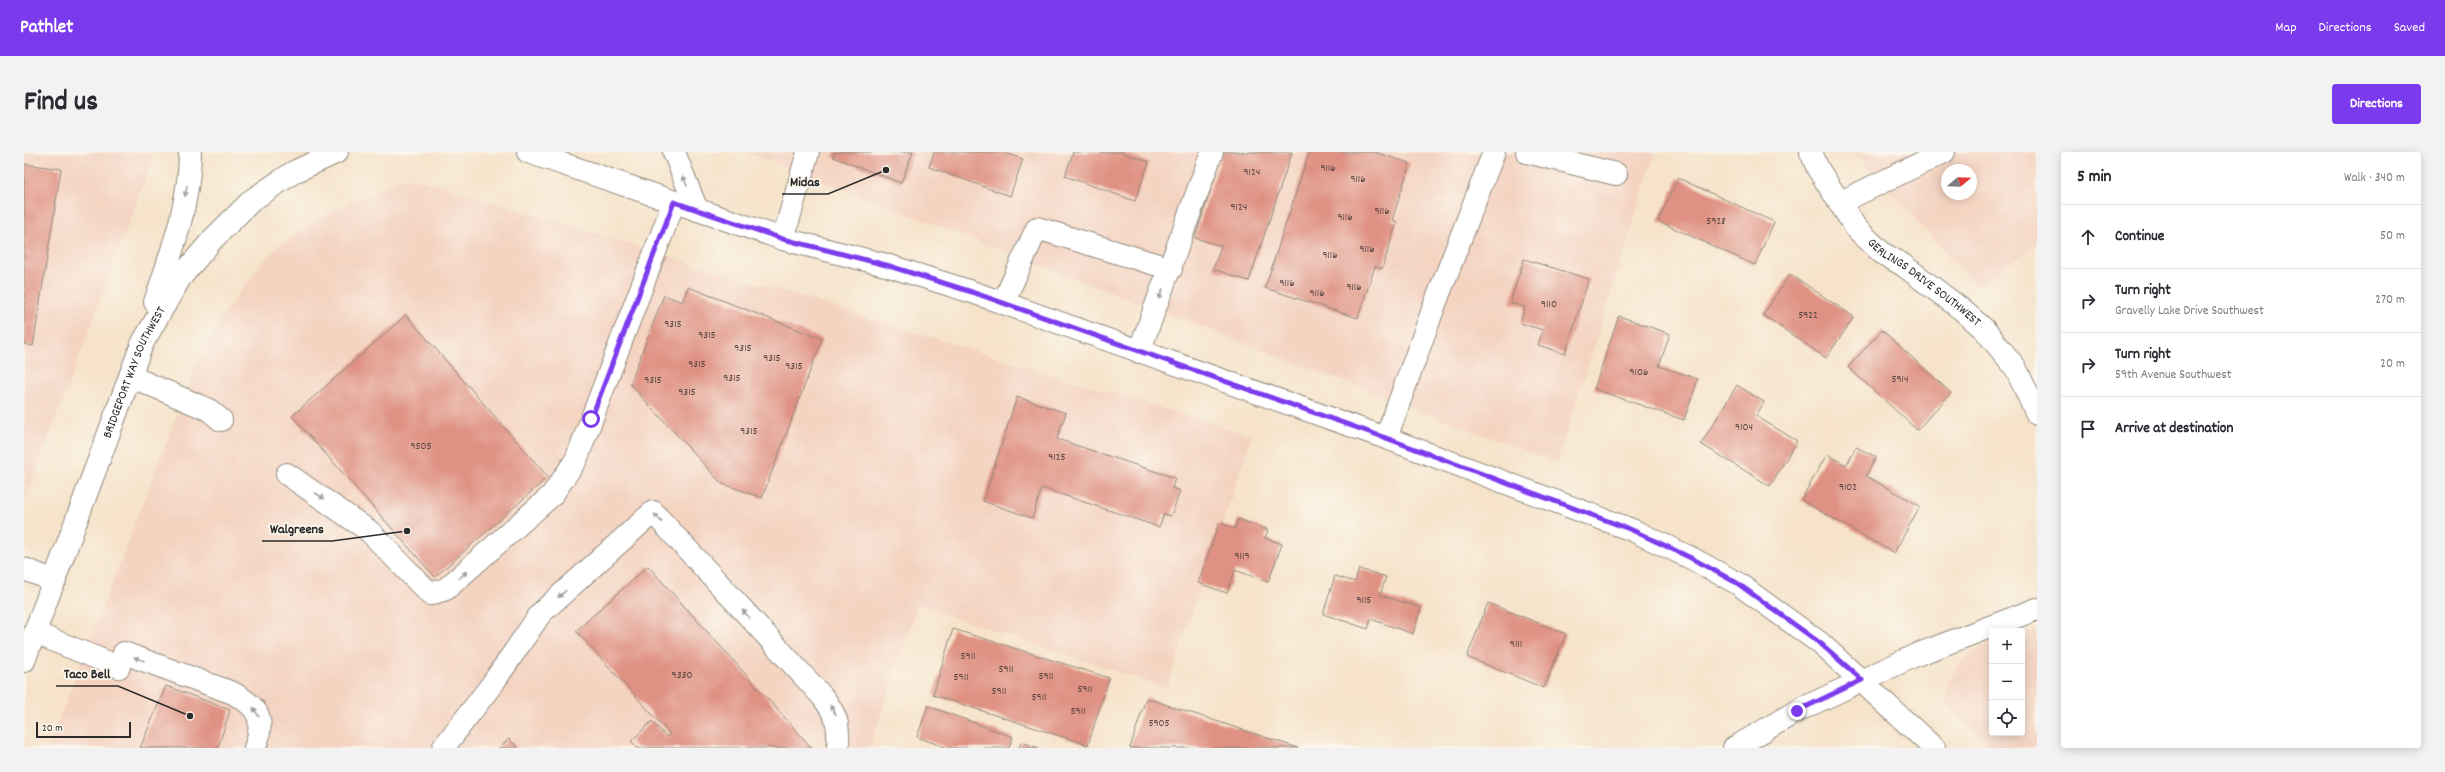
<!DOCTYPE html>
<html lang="en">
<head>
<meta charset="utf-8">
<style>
	:root { --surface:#fff; --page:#f2f2f3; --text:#2b2b33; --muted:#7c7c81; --line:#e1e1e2; --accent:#7c3aed }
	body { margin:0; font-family:Dekko,sans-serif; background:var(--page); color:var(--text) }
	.controls { position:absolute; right:12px; bottom:12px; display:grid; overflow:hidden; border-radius:4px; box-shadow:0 2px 10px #0003 }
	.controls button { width:36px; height:36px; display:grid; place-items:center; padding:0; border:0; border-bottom:1px solid var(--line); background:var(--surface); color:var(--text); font:20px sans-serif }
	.compass { position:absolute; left:1917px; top:12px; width:36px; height:36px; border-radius:50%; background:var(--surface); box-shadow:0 2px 10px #0003; rotate:71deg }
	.scale { position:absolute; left:12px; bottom:10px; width:95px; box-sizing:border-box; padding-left:4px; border:2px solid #2b2b2b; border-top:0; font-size:11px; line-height:14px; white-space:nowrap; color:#2b2b2b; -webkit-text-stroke:3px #fbf7ec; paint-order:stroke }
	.stop { position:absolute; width:12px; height:12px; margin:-9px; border:3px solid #7c3aed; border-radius:50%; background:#fff }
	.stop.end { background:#7c3aed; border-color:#fff; box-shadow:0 1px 4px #0008 }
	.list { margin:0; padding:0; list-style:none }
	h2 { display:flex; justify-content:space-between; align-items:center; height:52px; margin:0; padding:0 16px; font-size:17px }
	h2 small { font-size:13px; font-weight:400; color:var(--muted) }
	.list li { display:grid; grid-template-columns:26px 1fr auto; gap:12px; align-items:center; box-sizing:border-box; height:64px; padding:0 16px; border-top:1px solid var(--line) }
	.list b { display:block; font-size:15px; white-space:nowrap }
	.list p { margin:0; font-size:13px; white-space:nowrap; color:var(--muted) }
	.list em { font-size:13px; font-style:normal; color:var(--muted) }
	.icon { flex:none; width:22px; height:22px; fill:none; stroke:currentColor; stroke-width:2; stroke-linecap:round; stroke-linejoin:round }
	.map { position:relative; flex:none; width:2013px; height:596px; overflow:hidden; border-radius:4px }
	header { display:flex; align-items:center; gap:24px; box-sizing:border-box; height:56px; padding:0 20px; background:var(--accent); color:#fff }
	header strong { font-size:19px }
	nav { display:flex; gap:22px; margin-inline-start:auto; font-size:14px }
	.intro { display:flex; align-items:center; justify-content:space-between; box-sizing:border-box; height:96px; padding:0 24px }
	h1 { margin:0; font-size:28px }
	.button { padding:10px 18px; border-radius:4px; background:var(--accent); color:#fff; font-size:14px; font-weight:700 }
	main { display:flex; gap:24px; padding:0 24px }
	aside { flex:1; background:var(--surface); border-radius:4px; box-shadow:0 2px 10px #0003 }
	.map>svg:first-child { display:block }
</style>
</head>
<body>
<header>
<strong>Pathlet</strong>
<nav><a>Map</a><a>Directions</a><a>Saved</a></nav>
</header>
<div class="intro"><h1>Find us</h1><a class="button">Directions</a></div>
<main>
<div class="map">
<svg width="2013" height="596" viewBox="0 0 2013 596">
	<rect width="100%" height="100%" fill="#fbf7ec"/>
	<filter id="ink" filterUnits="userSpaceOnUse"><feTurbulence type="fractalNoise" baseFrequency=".025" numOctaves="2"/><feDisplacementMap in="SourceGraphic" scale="8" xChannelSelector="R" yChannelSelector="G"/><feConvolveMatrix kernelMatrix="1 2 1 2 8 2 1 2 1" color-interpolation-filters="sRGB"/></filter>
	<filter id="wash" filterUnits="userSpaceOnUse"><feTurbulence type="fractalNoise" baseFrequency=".012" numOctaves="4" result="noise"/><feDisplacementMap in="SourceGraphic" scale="16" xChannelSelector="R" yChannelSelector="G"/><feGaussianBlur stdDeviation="0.9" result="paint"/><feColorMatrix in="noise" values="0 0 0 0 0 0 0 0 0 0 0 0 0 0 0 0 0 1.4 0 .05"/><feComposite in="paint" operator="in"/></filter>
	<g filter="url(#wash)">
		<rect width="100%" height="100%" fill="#f6e3ca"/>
		<!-- built -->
		<g fill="#f4d3c1" fill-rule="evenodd">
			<path d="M0 0H131L71 163 0 350Z"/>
			<path d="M722 0H1632L1533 311Z"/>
			<path d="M1831 0H2013V92L1953 135ZM1923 18H1947V42H1923Z"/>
			<path d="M378 26 398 28 1228 284 1143 536 893 453 846 596H24L178 198 204 156 238 111 258 92 291 69Z"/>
			<path d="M2013 477V596H1969L1924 553 1923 533 1935 511 1958 494 1968 491V581H1998V482Z"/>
		</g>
		<g id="blocks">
			<!-- building -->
			<g fill="#df9283">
				<path d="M811 0H889L877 31 809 5Z"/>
				<path d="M910 0H979L999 7 986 44 905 15Z"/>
				<path d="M1049 0H1097L1125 10 1111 49 1041 24Z"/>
				<path d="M1199 0H1268L1225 129 1189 117 1197 94 1171 86Z"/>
				<path d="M1285 0H1350L1386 11 1368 68 1373 70 1358 117 1351 114 1334 166 1241 136Z"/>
				<path d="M0 12 37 17 9 194 0 192Z"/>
				<path d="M1654 26 1750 70 1731 113 1634 69Z"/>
				<path d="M1500 107 1565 127 1541 202 1514 193 1519 178 1496 171 1501 155 1486 151Z"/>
				<path d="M1766 122 1830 165 1802 206 1739 163Z"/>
				<path d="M664 135 798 187 738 346 697 331 606 232 640 143 658 150Z"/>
				<path d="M382 163 524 325 411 425 268 264Z"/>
				<path d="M1595 164 1646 182 1635 214 1674 227 1660 268 1570 237Z"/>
				<path d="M1858 178 1927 241 1893 278 1824 215Z"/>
				<path d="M1713 233 1740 250 1732 264 1773 289 1746 334 1677 292Z"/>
				<path d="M993 245 1042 261 1033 287 1151 326 1148 336 1156 339 1147 364 1140 362 1135 375 1018 336 1008 366 959 349Z"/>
				<path d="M1832 295 1852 305 1842 324 1896 354 1870 401 1777 348 1803 302 1822 313Z"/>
				<path d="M1214 367 1244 378 1241 386 1258 392 1244 430 1211 418 1203 441 1174 431 1195 371 1211 377Z"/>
				<path d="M624 414 788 596H613L607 589 628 569 642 585 646 582 552 479Z"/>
				<path d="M1335 417 1362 425 1356 443 1397 456 1389 482 1347 467 1344 477 1299 462 1311 424 1331 430Z"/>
				<path d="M1464 451 1542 482 1520 536 1443 505Z"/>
				<path d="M929 477 1085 526 1064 593 909 543Z"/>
				<path d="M142 534 206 558 194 596H116Z"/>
				<path d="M1122 546 1274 596H1106Z"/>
				<path d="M904 554 989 585 985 596H924L893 585Z"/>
				<path d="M485 587 494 596H475Z"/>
				<path d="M997 590 1015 596H995Z"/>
			</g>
		</g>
	</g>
	<g filter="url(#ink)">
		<use href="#blocks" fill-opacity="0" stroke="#90877a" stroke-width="1"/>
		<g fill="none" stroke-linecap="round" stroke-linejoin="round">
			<defs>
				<g id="minor">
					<path d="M504 0 759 87 862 113 948 140 1362 286 1608 378 1667 406 1713 431 1796 491 1910 596"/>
					<path d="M1503 0 1592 22"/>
					<path id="s1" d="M1787 0 1794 17 1832 76 1858 101 1879 113 1937 157 1960 177 1991 215 2013 262"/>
					<path d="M1815 51 1920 0"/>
					<path d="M759 87 784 0"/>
					<path d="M979 151 1013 76 1147 117"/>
					<path d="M1115 200 1188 0"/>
					<path d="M106 224 185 258 197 268"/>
					<path d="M1362 286 1411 152 1470 0"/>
					<path d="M263 322 345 379 406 442 422 437 528 343 552 308 650 50"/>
					<path d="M0 417 31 429"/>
					<path d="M11 481 95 515"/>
					<path d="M100 501 209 541C236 556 241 567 231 596"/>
					<path d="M419 596 469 531 517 461 629 360 798 544C813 564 815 571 814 596"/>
					<path d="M1710 596 1773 559 1892 503 2013 457"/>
				</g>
				<g id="major">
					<path d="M650 0 673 58"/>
					<path d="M131 150C147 102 166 51 166 0"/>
					<path id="s2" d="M0 509 118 192 156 126 189 87 228 48 270 20 313 0"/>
				</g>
			</defs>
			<!-- minor casing -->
			<use href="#minor" stroke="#90877a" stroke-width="24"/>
			<!-- major casing -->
			<use href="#major" stroke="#90877a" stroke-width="24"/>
			<!-- minor -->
			<use href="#minor" stroke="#fff" stroke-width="22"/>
			<!-- major -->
			<use href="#major" stroke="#fff" stroke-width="22"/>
		</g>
		<!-- one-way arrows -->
		<defs><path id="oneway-solid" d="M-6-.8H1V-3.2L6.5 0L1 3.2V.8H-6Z"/></defs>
		<g fill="#a0a0a0">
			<use href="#oneway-solid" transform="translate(661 29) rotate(-112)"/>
			<use href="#oneway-solid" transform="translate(162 39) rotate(101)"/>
			<use href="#oneway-solid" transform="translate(1137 142) rotate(111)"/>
			<use href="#oneway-solid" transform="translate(296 344) rotate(33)"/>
			<use href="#oneway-solid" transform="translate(634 366) rotate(-133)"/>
			<use href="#oneway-solid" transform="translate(439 423) rotate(-42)"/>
			<use href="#oneway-solid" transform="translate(538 442) rotate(138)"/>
			<use href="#oneway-solid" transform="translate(722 462) rotate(-133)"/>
			<use href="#oneway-solid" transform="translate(115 507) rotate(-160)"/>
			<use href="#oneway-solid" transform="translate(809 558) rotate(-123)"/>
			<use href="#oneway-solid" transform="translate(232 560) rotate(-121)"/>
		</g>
	</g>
	<g fill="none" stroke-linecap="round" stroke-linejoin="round" filter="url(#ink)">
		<!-- route -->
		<path stroke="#7c3aed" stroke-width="5" d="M567 267 650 50 759 87 862 113 948 140 1362 286 1608 378 1667 406 1713 431 1796 491 1838 528 1773 559"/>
	</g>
	<g text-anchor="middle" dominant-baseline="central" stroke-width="3.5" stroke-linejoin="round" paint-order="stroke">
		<!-- number labels -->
		<g font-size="11" fill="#584541">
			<text x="1304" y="17">9116</text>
			<text x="1228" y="21">9124</text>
			<text x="1334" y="28">9116</text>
			<text x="1215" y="56">9124</text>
			<text x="1358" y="60">9116</text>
			<text x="1321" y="66">9116</text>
			<text x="1692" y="70">5928</text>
			<text x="1343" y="98">9116</text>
			<text x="1306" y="104">9116</text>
			<text x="1263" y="132">9116</text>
			<text x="1330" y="136">9116</text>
			<text x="1293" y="142">9116</text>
			<text x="1525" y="153">9110</text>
			<text x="1784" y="164">5922</text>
			<text x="649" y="173">9315</text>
			<text x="683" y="184">9315</text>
			<text x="719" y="197">9315</text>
			<text x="748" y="207">9315</text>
			<text x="673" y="213">9315</text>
			<text x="770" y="215">9315</text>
			<text x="1615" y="221">9106</text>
			<text x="708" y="227">9315</text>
			<text x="1876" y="228">5914</text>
			<text x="629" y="229">9315</text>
			<text x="663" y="241">9315</text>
			<text x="1720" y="276">9104</text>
			<text x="725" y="280">9315</text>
			<text x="397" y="295">9505</text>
			<text x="1033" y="306">9125</text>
			<text x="1824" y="336">9102</text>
			<text x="1218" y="405">9119</text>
			<text x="1340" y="449">9115</text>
			<text x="1492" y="493">9111</text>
			<text x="944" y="505">5911</text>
			<text x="982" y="518">5911</text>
			<text x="658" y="524">9330</text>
			<text x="1022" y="525">5911</text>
			<text x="937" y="526">5911</text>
			<text x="1061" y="538">5911</text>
			<text x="975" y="540">5911</text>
			<text x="1015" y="546">5911</text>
			<text x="1054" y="560">5911</text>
			<text x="1135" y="572">5905</text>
		</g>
		<!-- street labels -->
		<g font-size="13" fill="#2b2b2b" stroke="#fbf7ec">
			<text stroke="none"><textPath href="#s1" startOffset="176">GERLINGS DRIVE SOUTHWEST</textPath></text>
			<text stroke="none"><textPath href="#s2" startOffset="309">BRIDGEPORT WAY SOUTHWEST</textPath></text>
		</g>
	</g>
	<!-- callouts -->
	<path fill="none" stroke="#2b2b2b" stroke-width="1.5" d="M862 18L804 42H758M383 379L308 389H238M166 564L94 534H32"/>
	<g fill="#2b2b2b" stroke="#fbf7ec" stroke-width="1.5">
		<circle cx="862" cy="18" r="4"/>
		<circle cx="383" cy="379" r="4"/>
		<circle cx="166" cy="564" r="4"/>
	</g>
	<g font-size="14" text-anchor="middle" font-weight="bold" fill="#2b2b2b" stroke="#fbf7ec" stroke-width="3.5" stroke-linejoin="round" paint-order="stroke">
		<text x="781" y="34">Midas</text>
		<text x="273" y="381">Walgreens</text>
		<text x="63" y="526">Taco Bell</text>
	</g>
</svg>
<div class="controls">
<button>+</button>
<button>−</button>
<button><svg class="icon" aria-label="locate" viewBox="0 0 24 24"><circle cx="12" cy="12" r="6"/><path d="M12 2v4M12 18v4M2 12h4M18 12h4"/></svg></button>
</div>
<svg class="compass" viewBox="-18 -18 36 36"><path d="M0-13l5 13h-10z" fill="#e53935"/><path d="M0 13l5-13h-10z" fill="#7c7c81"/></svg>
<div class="scale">20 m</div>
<div class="stop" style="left:567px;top:267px"></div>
<div class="stop end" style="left:1773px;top:559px"></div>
</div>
<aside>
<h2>5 min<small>Walk · 340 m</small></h2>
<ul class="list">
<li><svg class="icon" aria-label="ahead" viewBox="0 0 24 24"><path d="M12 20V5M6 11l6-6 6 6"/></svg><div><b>Continue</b></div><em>50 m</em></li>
<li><svg class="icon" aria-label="right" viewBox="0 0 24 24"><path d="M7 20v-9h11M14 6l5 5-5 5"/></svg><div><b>Turn right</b><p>Gravelly Lake Drive Southwest</p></div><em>270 m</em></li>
<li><svg class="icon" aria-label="right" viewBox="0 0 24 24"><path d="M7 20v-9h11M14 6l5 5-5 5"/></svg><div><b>Turn right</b><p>59th Avenue Southwest</p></div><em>20 m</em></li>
<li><svg class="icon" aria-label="arrive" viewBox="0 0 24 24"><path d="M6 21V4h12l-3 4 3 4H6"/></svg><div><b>Arrive at destination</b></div></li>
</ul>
</aside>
</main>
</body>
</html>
